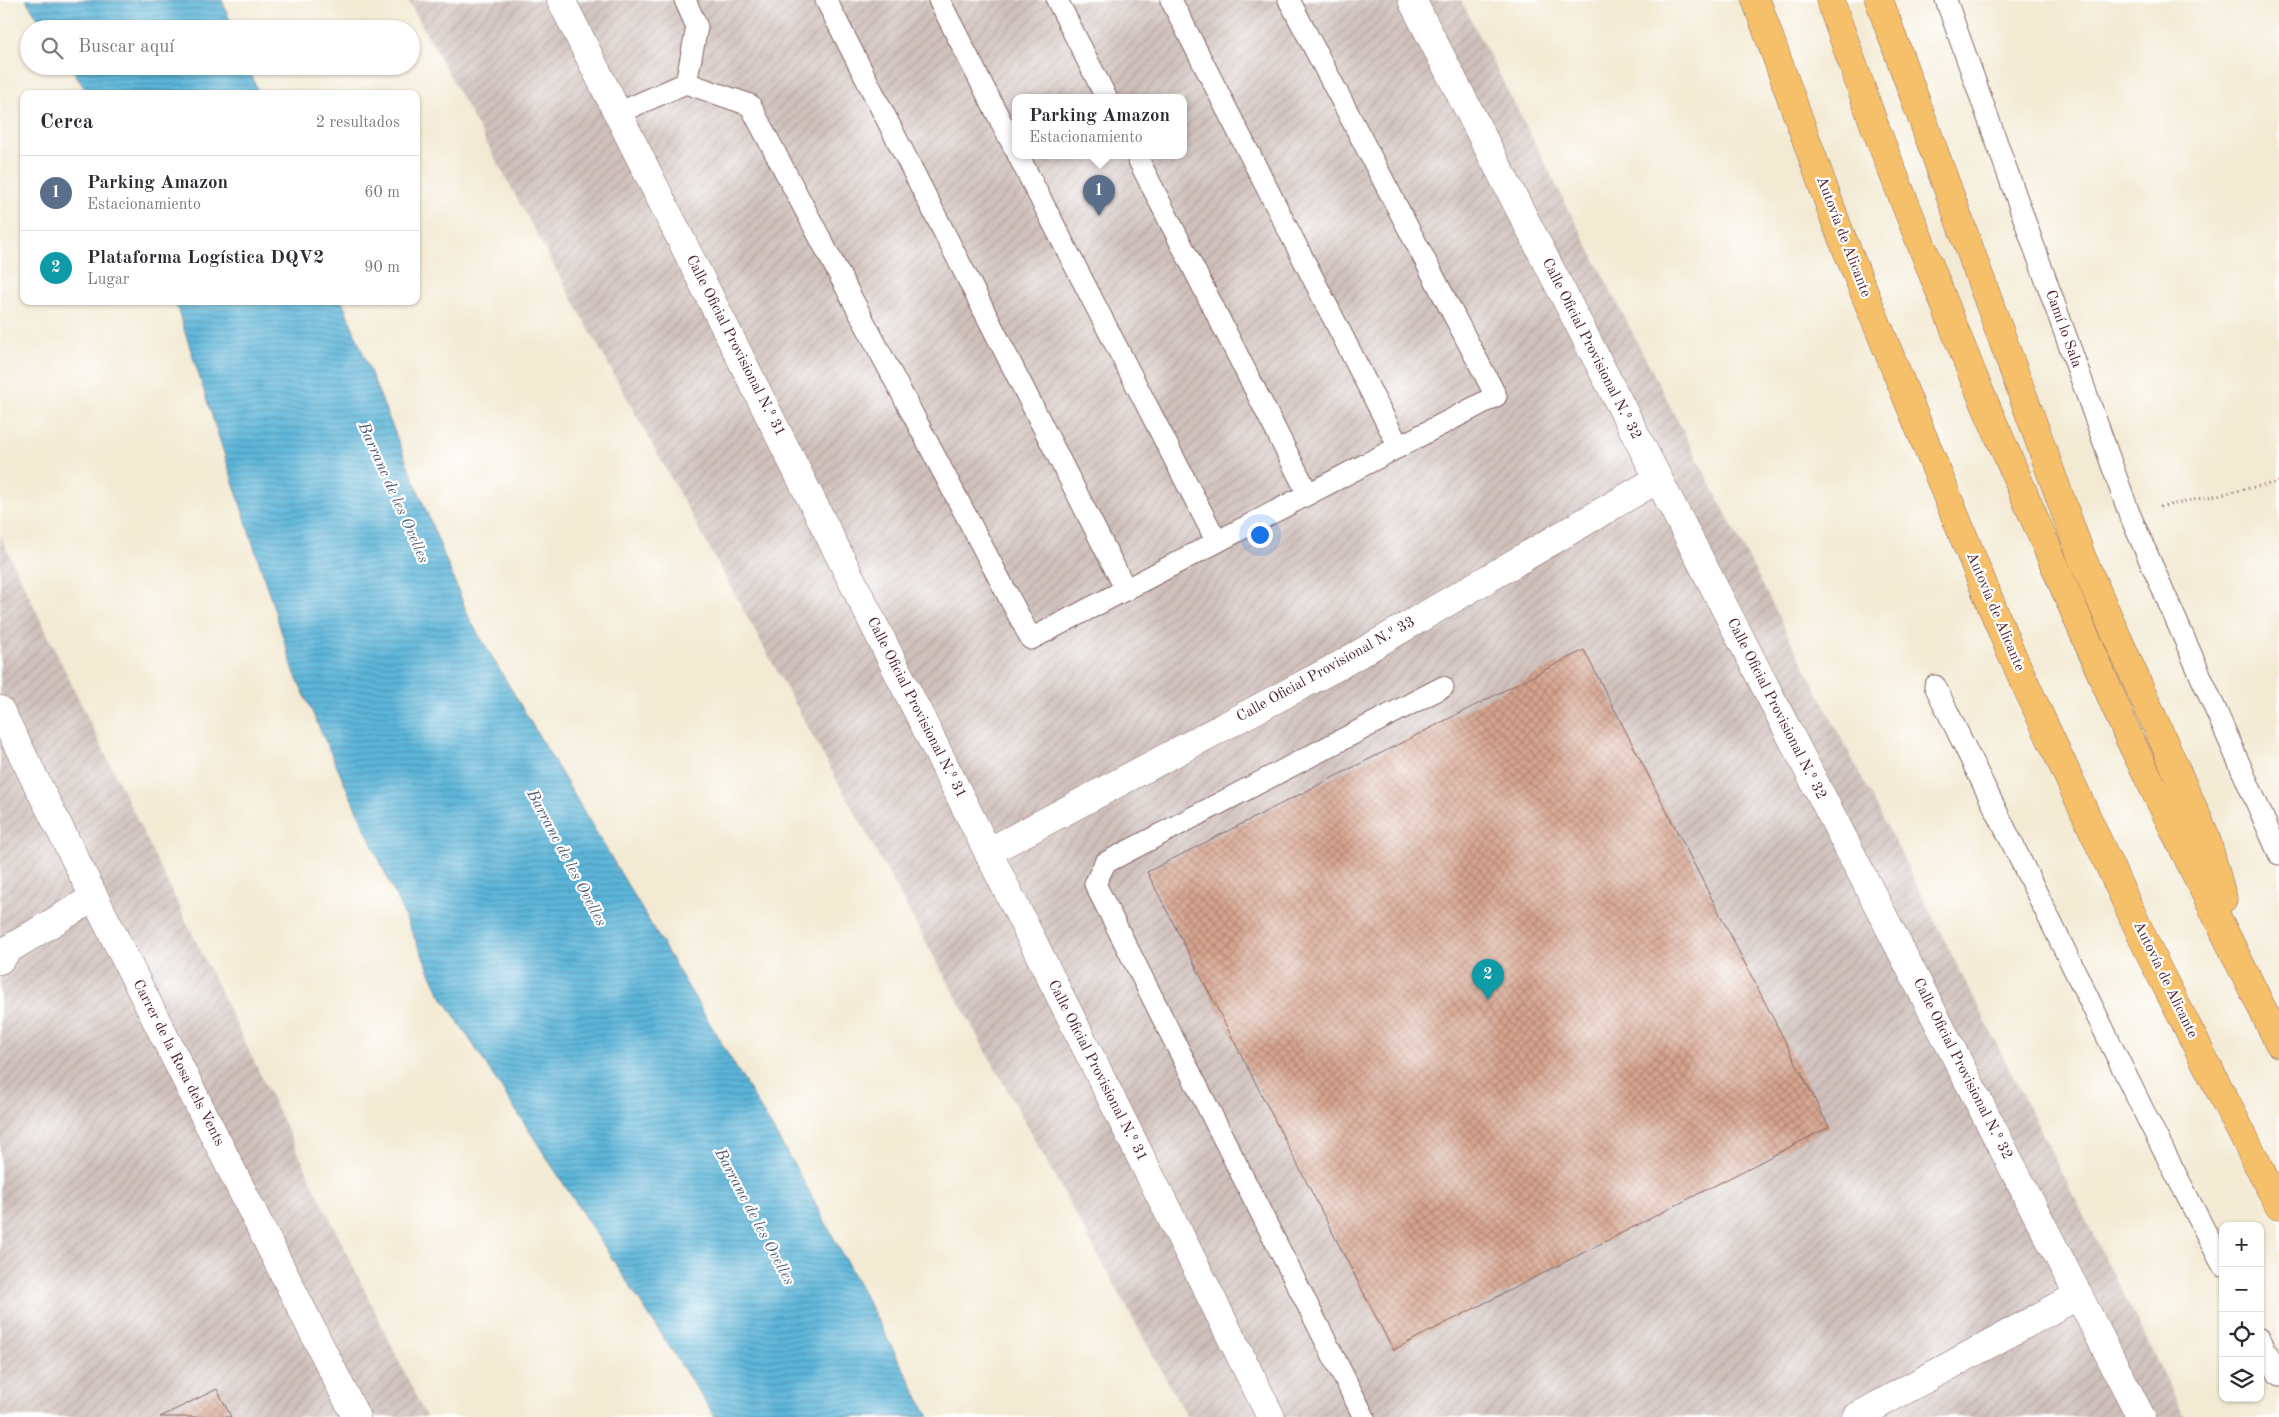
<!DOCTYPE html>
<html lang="es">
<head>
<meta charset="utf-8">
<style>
	:root { --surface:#fff; --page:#f2f2f3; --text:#2b2b33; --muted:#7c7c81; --line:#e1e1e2; --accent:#0f766e }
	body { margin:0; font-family:"Old Standard TT",serif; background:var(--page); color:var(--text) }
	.controls { position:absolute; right:15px; bottom:15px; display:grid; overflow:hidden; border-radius:10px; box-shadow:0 1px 4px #0004 }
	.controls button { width:45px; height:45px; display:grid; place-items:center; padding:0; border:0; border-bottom:1px solid var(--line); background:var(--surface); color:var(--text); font:25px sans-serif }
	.you { position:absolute; left:1259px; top:534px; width:18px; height:18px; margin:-12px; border:4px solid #fff; border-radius:50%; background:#1a73e8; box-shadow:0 0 0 8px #1a73e833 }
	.badge { display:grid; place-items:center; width:32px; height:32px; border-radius:50%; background:var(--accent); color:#fff; font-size:16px; font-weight:700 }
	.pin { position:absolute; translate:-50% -41px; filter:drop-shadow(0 1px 2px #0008) }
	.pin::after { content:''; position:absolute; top:26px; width:18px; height:15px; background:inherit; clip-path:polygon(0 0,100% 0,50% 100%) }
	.popup { position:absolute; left:1012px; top:94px; width:175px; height:65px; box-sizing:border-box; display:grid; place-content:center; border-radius:10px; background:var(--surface); filter:drop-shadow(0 1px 4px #0005); font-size:16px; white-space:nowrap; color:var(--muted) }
	.popup b { font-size:19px; color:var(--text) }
	.popup::after { content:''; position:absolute; left:50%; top:100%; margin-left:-10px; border:10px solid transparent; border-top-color:var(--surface) }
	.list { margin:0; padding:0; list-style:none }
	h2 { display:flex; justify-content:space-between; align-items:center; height:65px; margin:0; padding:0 20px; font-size:21px }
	h2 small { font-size:16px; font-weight:400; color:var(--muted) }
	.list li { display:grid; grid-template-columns:32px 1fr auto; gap:15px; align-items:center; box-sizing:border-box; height:75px; padding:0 20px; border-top:1px solid var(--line) }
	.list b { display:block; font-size:19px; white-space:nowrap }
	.list p { margin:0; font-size:16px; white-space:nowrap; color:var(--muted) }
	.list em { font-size:16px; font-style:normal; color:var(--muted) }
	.icon { flex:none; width:28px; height:28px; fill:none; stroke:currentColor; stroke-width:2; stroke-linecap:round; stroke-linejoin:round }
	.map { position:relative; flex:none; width:2279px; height:1417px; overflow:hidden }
	.search { position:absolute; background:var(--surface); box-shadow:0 1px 4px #0004; left:20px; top:20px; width:400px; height:55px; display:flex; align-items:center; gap:12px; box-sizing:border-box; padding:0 18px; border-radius:28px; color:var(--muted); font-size:19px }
	.panel { position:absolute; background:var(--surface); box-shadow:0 1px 4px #0004; left:20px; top:90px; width:400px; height:215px; border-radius:10px }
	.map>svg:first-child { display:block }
</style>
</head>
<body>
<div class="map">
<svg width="2279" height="1417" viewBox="0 0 2279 1417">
	<defs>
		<pattern id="industrial-furrows" width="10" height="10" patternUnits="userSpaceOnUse" patternTransform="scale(1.25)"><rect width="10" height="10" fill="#cfc0bb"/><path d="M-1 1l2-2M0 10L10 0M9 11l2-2" fill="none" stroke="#b3a5a1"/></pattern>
		<pattern id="water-rules" width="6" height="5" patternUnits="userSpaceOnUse" patternTransform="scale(1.25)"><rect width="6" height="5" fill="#5bb5d9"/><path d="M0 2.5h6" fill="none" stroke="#4d93b0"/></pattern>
		<pattern id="building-cross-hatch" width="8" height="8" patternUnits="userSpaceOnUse" patternTransform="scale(1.25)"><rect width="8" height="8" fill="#d7a48e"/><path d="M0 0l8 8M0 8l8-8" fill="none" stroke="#b08574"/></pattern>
	</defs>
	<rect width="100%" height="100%" fill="#fff"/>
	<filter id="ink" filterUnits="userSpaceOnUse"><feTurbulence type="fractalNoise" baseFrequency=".02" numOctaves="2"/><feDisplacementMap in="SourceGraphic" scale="10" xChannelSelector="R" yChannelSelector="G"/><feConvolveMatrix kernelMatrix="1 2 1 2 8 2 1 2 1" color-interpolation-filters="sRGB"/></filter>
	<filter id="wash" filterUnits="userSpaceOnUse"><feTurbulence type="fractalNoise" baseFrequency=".0096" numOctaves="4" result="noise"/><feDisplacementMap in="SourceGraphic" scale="20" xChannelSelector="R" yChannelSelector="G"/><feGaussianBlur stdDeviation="1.12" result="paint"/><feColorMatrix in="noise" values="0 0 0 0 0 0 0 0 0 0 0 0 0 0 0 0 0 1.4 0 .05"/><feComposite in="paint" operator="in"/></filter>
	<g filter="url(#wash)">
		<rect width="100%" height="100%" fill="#f3ead3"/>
		<!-- industrial -->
		<g fill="url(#industrial-furrows)" fill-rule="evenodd">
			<path d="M408 0H1461L1896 844 2185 1417H1187ZM1015 97H1183V155H1015Z"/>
			<path d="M0 536 426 1417H0Z"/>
		</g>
		<!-- water -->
		<g fill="url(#water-rules)" stroke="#526a82">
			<path d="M26 0H222L233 29H45Z"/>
			<path d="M70 66H248L259 94H88Z"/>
			<path d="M175 301H342L470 620 803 1180 929 1417H715L439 992 295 674Z"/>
		</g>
		<g id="blocks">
			<!-- building -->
			<g fill="url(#building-cross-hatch)">
				<path d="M1584 650 1829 1127 1393 1350 1147 872Z"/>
				<path d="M217 1389 231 1417H160Z"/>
			</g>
		</g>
	</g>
	<g filter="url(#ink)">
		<use href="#blocks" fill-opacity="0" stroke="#856666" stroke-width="1"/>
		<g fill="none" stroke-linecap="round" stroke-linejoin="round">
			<defs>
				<g id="lane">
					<path d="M685 0 697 27 686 83"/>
					<path d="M826 0 1126 590"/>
					<path d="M939 0 1015 149"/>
					<path d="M1057 0 1106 97"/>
					<path d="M1171 0 1399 447"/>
					<path d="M1946 0 2129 513 2279 854"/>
					<path d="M618 113 686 83 750 105 1031 639 1496 396 1289 0"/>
					<path d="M1018 155 1217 542"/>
					<path d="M1136 155 1308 494"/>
					<path d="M1935 686 2149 1122 2223 1266"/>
					<path d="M2260 1339 2279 1375"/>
					<path d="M1364 1417 1095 884 1105 863 1443 687"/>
				</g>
				<g id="street">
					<path d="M561 0 1271 1417"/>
					<path d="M1412 0 2141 1417"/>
					<path d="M0 710 356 1417"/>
					<path d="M988 852 1340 665 1658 479"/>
					<path d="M0 960 9 949 93 898"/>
					<path d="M1856 1417 2079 1295"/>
				</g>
				<g id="highway">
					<path d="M1756 0 1838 228 2010 651 2153 960 2279 1206"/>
					<path d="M1830 0 1875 127 1973 376 2129 738 2279 1043"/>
					<path d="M1879 0 2082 558 2205 835 2223 899"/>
				</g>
			</defs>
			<!-- lane casing -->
			<use href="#lane" stroke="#856666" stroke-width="23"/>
			<!-- street casing -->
			<use href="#street" stroke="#856666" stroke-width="29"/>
			<!-- highway casing -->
			<use href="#highway" stroke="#856666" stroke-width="29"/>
			<!-- path -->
			<path stroke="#856666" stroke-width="3" stroke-dasharray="1 4" stroke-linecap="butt" d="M2160 507 2279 482"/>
			<!-- lane -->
			<use href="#lane" stroke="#fff" stroke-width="21"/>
			<!-- street -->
			<use href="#street" stroke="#fff" stroke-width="28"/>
			<!-- highway -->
			<use href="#highway" stroke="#f6c06b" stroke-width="28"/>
		</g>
	</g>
	<g text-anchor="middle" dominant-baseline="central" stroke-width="4.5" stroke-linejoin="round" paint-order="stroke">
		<!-- street labels -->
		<g font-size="15" fill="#4a1f2b" stroke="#fff">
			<text transform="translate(1843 237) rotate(69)">Autovía de Alicante</text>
			<text transform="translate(2063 329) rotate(70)">Camí lo Sala</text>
			<text transform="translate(735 346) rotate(63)">Calle Oficial Provisional N.º 31</text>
			<text transform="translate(1591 349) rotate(63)">Calle Oficial Provisional N.º 32</text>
			<text transform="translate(1995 612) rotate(67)">Autovía de Alicante</text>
			<text transform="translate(1326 670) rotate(-29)">Calle Oficial Provisional N.º 33</text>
			<text transform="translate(916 708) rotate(63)">Calle Oficial Provisional N.º 31</text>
			<text transform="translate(1776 709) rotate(63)">Calle Oficial Provisional N.º 32</text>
			<text transform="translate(2165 980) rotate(64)">Autovía de Alicante</text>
			<text transform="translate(178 1063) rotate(63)">Carrer de la Rosa dels Vents</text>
			<text transform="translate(1962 1069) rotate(63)">Calle Oficial Provisional N.º 32</text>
			<text transform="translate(1097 1071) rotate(63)">Calle Oficial Provisional N.º 31</text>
		</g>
		<!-- water labels -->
		<g font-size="16" font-style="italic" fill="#515b71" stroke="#fff">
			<text transform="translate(393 493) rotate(66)">Barranc de les Ovelles</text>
			<text transform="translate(566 858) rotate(62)">Barranc de les Ovelles</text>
			<text transform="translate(754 1217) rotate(62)">Barranc de les Ovelles</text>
		</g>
	</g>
</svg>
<div class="controls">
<button>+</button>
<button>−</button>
<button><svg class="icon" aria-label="locate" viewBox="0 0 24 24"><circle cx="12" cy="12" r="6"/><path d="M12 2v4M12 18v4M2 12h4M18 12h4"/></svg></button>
<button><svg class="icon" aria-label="layers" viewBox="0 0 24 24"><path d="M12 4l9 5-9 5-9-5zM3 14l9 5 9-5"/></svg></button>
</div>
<div class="you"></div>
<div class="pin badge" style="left:1099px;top:216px;background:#5c6f8a">1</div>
<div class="popup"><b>Parking Amazon</b>Estacionamiento</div>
<div class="pin badge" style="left:1488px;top:1000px;background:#0f9aa8">2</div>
<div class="search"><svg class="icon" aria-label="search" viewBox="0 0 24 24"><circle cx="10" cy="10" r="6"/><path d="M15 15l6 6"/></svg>Buscar aquí</div>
<section class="panel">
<h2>Cerca<small>2 resultados</small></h2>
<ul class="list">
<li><span class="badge" style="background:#5c6f8a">1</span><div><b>Parking Amazon</b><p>Estacionamiento</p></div><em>60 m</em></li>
<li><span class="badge" style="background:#0f9aa8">2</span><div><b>Plataforma Logística DQV2</b><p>Lugar</p></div><em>90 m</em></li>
</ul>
</section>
</div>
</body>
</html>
